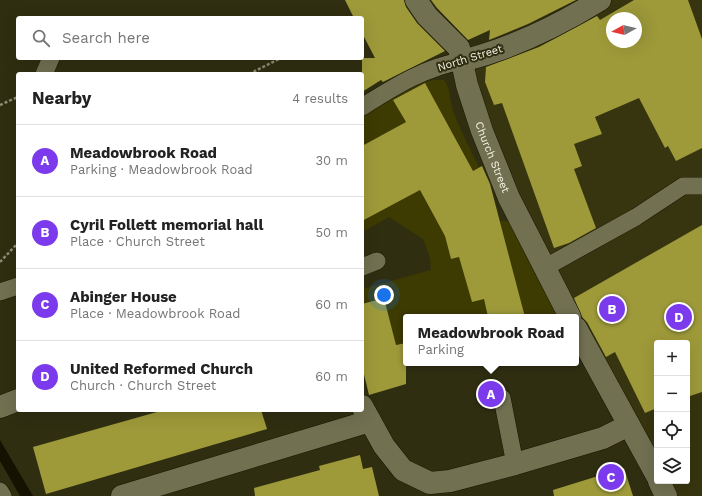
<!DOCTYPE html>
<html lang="en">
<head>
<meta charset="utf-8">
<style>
	:root { --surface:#fff; --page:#f6f6f6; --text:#222; --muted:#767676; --line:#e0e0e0; --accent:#7c3aed }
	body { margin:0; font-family:"Work Sans",sans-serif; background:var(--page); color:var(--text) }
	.controls { position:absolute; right:12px; bottom:12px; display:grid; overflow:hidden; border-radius:4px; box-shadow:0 4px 16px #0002 }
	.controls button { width:36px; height:36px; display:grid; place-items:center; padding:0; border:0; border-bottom:1px solid var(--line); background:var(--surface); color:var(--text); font:20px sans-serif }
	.compass { position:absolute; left:606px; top:12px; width:36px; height:36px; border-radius:50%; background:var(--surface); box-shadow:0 4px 16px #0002; rotate:262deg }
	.you { position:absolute; left:384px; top:295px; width:14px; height:14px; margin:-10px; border:3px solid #fff; border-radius:50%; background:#1a73e8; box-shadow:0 0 0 6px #1a73e833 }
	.badge { display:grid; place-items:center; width:26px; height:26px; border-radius:50%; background:var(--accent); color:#fff; font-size:13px; font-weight:700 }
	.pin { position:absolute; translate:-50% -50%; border:2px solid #fff; box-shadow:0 1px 4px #0006 }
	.popup { position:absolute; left:403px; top:314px; width:176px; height:52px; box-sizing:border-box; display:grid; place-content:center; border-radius:4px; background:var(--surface); filter:drop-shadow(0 1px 3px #0005); font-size:13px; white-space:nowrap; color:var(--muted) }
	.popup b { font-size:15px; color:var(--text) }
	.popup::after { content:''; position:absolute; left:50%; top:100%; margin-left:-8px; border:8px solid transparent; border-top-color:var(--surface) }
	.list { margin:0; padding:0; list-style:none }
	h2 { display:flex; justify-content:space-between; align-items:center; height:52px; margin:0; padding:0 16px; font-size:17px }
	h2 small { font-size:13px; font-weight:400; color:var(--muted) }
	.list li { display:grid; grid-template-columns:26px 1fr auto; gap:12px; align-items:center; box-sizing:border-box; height:72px; padding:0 16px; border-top:1px solid var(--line) }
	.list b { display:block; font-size:15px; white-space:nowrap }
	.list p { margin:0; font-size:13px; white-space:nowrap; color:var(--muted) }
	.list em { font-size:13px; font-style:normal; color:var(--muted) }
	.icon { flex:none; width:22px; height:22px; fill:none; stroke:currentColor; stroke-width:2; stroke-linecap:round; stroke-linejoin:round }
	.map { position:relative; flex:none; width:702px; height:496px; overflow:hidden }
	.search { position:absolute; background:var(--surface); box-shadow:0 4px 16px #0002; left:16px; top:16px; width:348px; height:44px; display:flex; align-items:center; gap:10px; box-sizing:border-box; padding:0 14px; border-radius:4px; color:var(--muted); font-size:15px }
	.panel { position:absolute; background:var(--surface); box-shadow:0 4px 16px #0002; left:16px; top:72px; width:348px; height:340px; border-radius:4px }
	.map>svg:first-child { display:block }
</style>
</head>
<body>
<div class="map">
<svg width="702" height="496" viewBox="0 0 702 496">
	<rect width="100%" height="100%" fill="#302e11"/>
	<!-- built -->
	<path fill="#37350f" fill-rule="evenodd" d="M584 0H702V496H675L668 481H687V343H657V457L609 375 536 228 502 157 473 72 493 43ZM612 18H636V42H612Z"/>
	<!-- green -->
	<g fill="#3d3a02">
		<path d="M434 80H444C451 89 449 99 453 110 460 130 470 149 479 167L473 171 432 96 400 113 406 122 362 146V114L419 83Z"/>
		<path d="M425 187 427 203 445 236 451 259 459 257 472 302 484 299 488 317H406V343L396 345 384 298 362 304V289L431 270 430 258 423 239 389 217 362 232V221Z"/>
		<path d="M500 221H511L558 317H525Z"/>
	</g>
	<!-- water -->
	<path fill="#141200" d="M0 440 33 496H20L0 461Z"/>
	<!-- building -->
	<g fill="#9e9a3a" fill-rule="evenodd">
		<path d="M345 0H404L406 7 417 23 445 51 383 82 381 80 362 92V58H375L362 33V18H354Z"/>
		<path d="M431 0H576L528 24 494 38 489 40 490 30 468 40 437 8Z"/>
		<path d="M634 0H688L702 39V148L676 161 668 146 665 148 639 98 595 117 602 134 574 144 582 166 574 169 596 228 569 243 554 248 502 103 494 105 485 82 486 67 539 47 597 16 600 20ZM612 18H636V42H612Z"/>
		<path d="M425 83 473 171 482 166 490 184 525 317H488L484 299 472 302 459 257 451 259 445 236 420 190 362 221V146L406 122 393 100Z"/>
		<path d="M702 225V392L687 397V343H657V408L645 413 615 352 606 357 587 322 582 317 574 298Z"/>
		<path d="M384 298 396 345 406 343V384L369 395 362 366V304Z"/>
		<path d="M164 410H261L267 429 46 494 33 447Z"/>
		<path d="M360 455 363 469 372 467 379 496H255L254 488 320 470 319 466Z"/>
		<path d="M624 468 633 496H554L553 490Z"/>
	</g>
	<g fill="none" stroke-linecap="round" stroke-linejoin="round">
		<defs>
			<g id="lane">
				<path d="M44 74 51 58"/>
				<path d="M362 107C394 87 425 67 462 61"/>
				<path d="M362 267 377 261"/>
				<path d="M544 268 636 217 683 186H701"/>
				<path d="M0 292 18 286"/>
				<path d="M502 398 515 464"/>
				<path d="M0 491 3 496"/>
			</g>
			<g id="street">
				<path id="s1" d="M416 0 427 16 459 48 467 85 482 131 509 198 570 317"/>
				<path d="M462 61C510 49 558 26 600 0"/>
				<path d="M576 328 657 476"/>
				<path d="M362 406 384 446 403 470 430 483 450 481 515 464 603 438 629 425"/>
				<path d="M0 407 18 400"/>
				<path d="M659 481 666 496"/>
				<path d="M122 496 370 421"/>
			</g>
		</defs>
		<!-- lane casing -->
		<use href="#lane" stroke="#181600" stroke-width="18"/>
		<!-- street casing -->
		<use href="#street" stroke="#181600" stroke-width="23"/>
		<!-- path -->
		<g stroke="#8d8c75" stroke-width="2.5" stroke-dasharray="3 2" stroke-linecap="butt">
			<path d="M249 74 281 58"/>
			<path d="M0 105 18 97"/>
			<path d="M0 262 18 243"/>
		</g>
		<!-- lane -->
		<use href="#lane" stroke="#717051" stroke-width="17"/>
		<!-- street -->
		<use href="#street" stroke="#717051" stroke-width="22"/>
	</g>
	<g text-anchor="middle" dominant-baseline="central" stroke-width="4" stroke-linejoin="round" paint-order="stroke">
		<!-- street labels -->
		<g font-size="11" fill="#f6f6e5" stroke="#302e11">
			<text transform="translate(470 58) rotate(-17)">North Street</text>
			<text stroke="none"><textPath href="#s1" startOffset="179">Church Street</textPath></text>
		</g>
	</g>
</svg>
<div class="controls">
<button>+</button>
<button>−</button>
<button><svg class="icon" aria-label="locate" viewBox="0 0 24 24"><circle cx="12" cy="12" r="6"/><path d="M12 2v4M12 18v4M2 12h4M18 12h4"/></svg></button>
<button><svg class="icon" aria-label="layers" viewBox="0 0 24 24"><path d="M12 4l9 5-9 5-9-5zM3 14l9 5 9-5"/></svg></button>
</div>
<svg class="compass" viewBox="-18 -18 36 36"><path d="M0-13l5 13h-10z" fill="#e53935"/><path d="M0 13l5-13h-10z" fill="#767676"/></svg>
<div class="you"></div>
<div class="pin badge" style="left:491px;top:394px">A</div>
<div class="popup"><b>Meadowbrook Road</b>Parking</div>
<div class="pin badge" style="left:612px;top:309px">B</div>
<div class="pin badge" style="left:611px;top:477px">C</div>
<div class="pin badge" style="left:679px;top:317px">D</div>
<div class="search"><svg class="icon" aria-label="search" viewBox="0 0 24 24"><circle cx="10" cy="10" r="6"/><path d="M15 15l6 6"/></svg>Search here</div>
<section class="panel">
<h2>Nearby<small>4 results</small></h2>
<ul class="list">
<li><span class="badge">A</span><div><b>Meadowbrook Road</b><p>Parking · Meadowbrook Road</p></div><em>30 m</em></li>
<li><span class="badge">B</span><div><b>Cyril Follett memorial hall</b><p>Place · Church Street</p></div><em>50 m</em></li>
<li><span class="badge">C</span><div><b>Abinger House</b><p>Place · Meadowbrook Road</p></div><em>60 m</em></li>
<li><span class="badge">D</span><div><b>United Reformed Church</b><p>Church · Church Street</p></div><em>60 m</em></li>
</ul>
</section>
</div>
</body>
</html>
